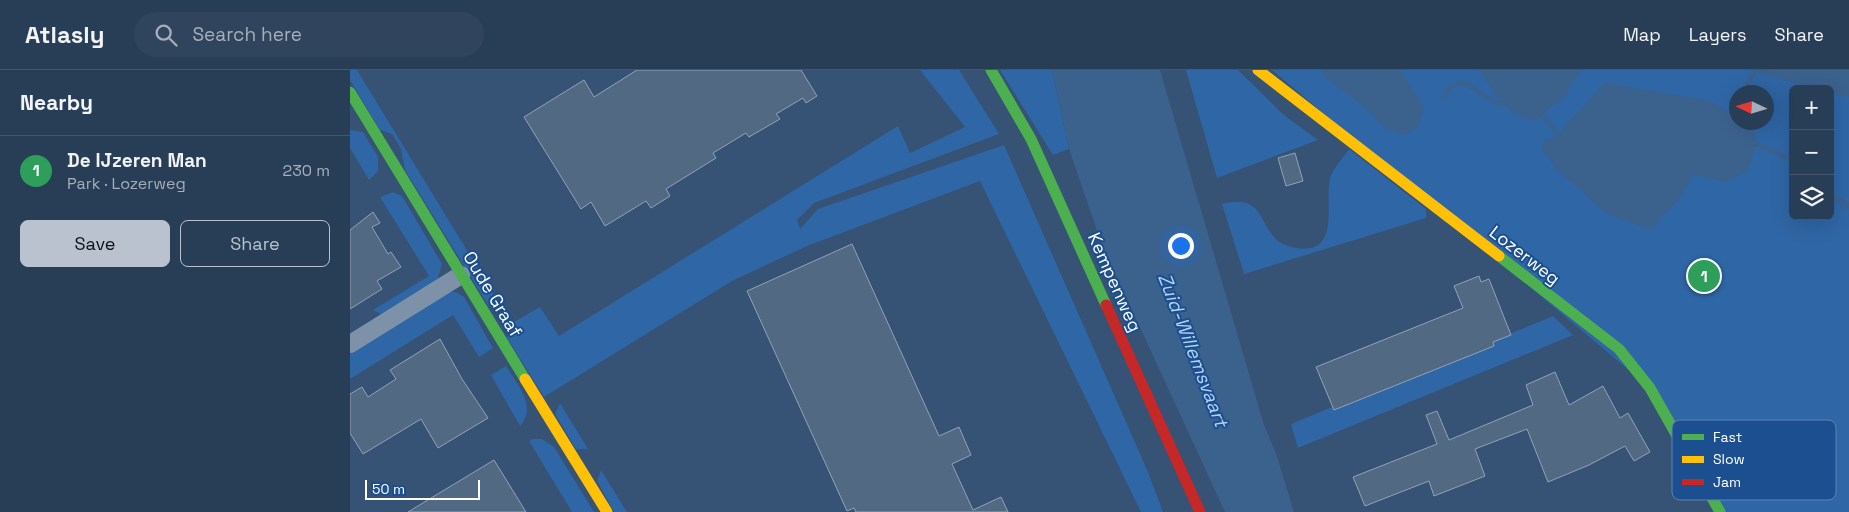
<!DOCTYPE html>
<html lang="en">
<head>
<meta charset="utf-8">
<style>
	:root { --surface:#283e57; --page:#30455d; --text:#f1f3f6; --muted:#a5aeba; --line:#44576d; --accent:#b9c2ce }
	body { margin:0; font-family:"Space Grotesk",sans-serif; background:var(--page); color:var(--text) }
	.controls { position:absolute; right:15px; top:15px; display:grid; overflow:hidden; border-radius:8px; box-shadow:0 5px 20px #0002 }
	.controls button { width:45px; height:45px; display:grid; place-items:center; padding:0; border:0; border-bottom:1px solid var(--line); background:var(--surface); color:var(--text); font:25px sans-serif }
	.compass { position:absolute; left:1379px; top:15px; width:45px; height:45px; border-radius:50%; background:var(--surface); box-shadow:0 5px 20px #0002; rotate:274deg }
	.scale { position:absolute; left:15px; bottom:12px; width:115px; box-sizing:border-box; padding-left:5px; border:2px solid #fff; border-top:0; font-size:14px; line-height:18px; white-space:nowrap; color:#fff; -webkit-text-stroke:4px #1b4f8f; paint-order:stroke }
	.you { position:absolute; left:830px; top:175px; width:18px; height:18px; margin:-12px; border:4px solid #fff; border-radius:50%; background:#1a73e8; box-shadow:0 0 0 8px #1a73e833 }
	.badge { display:grid; place-items:center; width:32px; height:32px; border-radius:50%; background:var(--accent); color:#fff; font-size:16px; font-weight:700 }
	.pin { position:absolute; translate:-50% -50%; border:2px solid #fff; box-shadow:0 1px 5px #0006 }
	.list { margin:0; padding:0; list-style:none }
	h2 { display:flex; justify-content:space-between; align-items:center; height:65px; margin:0; padding:0 20px; font-size:21px }
	h2 small { font-size:16px; font-weight:400; color:var(--muted) }
	.list li { display:grid; grid-template-columns:32px 1fr auto; gap:15px; align-items:center; box-sizing:border-box; height:70px; padding:0 20px; border-top:1px solid var(--line) }
	.list b { display:block; font-size:19px; white-space:nowrap }
	.list p { margin:0; font-size:16px; white-space:nowrap; color:var(--muted) }
	.list em { font-size:16px; font-style:normal; color:var(--muted) }
	.actions { display:flex; gap:10px; padding:15px 20px }
	.actions a { flex:1; padding:11px 0; border:1px solid var(--accent); border-radius:8px; text-align:center; font-size:18px; color:var(--accent) }
	.actions .main { background:var(--accent); color:#111 }
	.icon { flex:none; width:28px; height:28px; fill:none; stroke:currentColor; stroke-width:2; stroke-linecap:round; stroke-linejoin:round }
	.map { position:relative; flex:none; width:1499px; height:442px; overflow:hidden }
	header { display:flex; align-items:center; gap:30px; box-sizing:border-box; height:70px; padding:0 25px; background:var(--surface); border-bottom:1px solid var(--line) }
	header strong { font-size:24px }
	nav { display:flex; gap:28px; margin-inline-start:auto; font-size:18px }
	.search { width:350px; height:45px; background:var(--page); display:flex; align-items:center; gap:12px; box-sizing:border-box; padding:0 18px; border-radius:28px; color:var(--muted); font-size:19px }
	main { display:flex }
	aside { flex:1; background:var(--surface) }
	.map>svg:first-child { display:block }
</style>
</head>
<body>
<header>
<strong>Atlasly</strong>
<div class="search"><svg class="icon" aria-label="search" viewBox="0 0 24 24"><circle cx="10" cy="10" r="6"/><path d="M15 15l6 6"/></svg>Search here</div>
<nav><a>Map</a><a>Layers</a><a>Share</a></nav>
</header>
<main>
<aside>
<h2>Nearby<small></small></h2>
<ul class="list">
<li><span class="badge" style="background:#2e9e5b">1</span><div><b>De IJzeren Man</b><p>Park · Lozerweg</p></div><em>230 m</em></li>
</ul>
<div class="actions"><a class="main">Save</a><a>Share</a></div>
</aside>
<div class="map">
<svg width="1499" height="442" viewBox="0 0 1499 442">
	<rect width="100%" height="100%" fill="#365274"/>
	<!-- green -->
	<g fill="#2f66a5" fill-rule="evenodd">
		<path d="M0 0H7L151 236 138 235 55 100 51 79 42 64 30 60 0 10Z"/>
		<path d="M570 0H609L649 64 464 133 447 150 450 159 468 139 654 75 798 402 813 442H791L630 111 457 176 382 211 194 327 157 268 162 253 190 237 209 266 548 56 560 83 615 57Z"/>
		<path d="M650 0H702L719 79 703 85Z"/>
		<path d="M836 0H888L935 46 968 70 867 108Z"/>
		<path d="M922 0H1499V442H1372L1288 308ZM1443 19H1480V146H1443ZM1386 22H1416V52H1386Z"/>
		<path d="M0 60 13 62 28 87V101L19 110 0 78Z"/>
		<path d="M999 79 1076 139V148L894 204 872 134C924 121 903 171 946 178 992 185 974 132 980 108 984 97 992 89 999 79Z"/>
		<path d="M43 122 52 126 92 194 87 211 31 244 23 240 79 206 30 127Z"/>
		<path d="M98 222H106L114 227 143 278 129 287 103 245 0 309V281Z"/>
		<path d="M1203 246 1223 265 948 378 941 354Z"/>
		<path d="M156 296C167 314 188 337 170 356L141 305Z"/>
		<path d="M210 333 238 379H226L205 344Z"/>
		<path d="M183 369H192L204 377 244 442H222L179 371Z"/>
		<path d="M251 400 277 442H264L247 411Z"/>
	</g>
	<!-- water -->
	<g fill="#3b618d">
		<path d="M702 0H810L914 355 926 383 944 442H875L752 175 719 79Z"/>
		<path d="M972 0H1050L1074 38 1068 57 1055 65 1038 60 1002 27 973 6Z"/>
		<path d="M1129 0H1230L1214 28 1191 44 1188 50C1157 49 1145 23 1129 0Z"/>
		<path d="M1399 0H1499V27L1480 23V19H1466Z"/>
		<path d="M1254 13 1361 31 1386 47V52C1417 52 1403 85 1398 101L1375 112 1343 104 1333 124 1301 160 1256 143 1208 101 1191 78 1196 69H1201L1208 64Z"/>
	</g>
	<g fill="none" stroke-linecap="round" stroke-linejoin="round">
		<!-- stream -->
		<g stroke="#3b618d" stroke-width="4.5">
			<path d="M1394 22 1405 0"/>
			<path d="M1094 27 1101 17 1112 12C1126 18 1137 31 1152 34"/>
			<path d="M1191 44 1208 64"/>
			<path d="M1385 51 1386 41"/>
			<path d="M1403 72 1443 91"/>
			<path d="M1480 124 1499 136"/>
		</g>
	</g>
	<!-- building -->
	<g fill="#526984" stroke="#92a2b6">
		<path d="M287 0H451L467 26 456 33 453 28 426 44 430 49 399 67 396 63 363 83 366 88 316 119 320 126 301 138 296 131 255 156 241 132 231 139 174 47 234 10 244 27Z"/>
		<path d="M945 83 953 111 936 116 928 88Z"/>
		<path d="M23 142 30 153 22 157 38 184 41 182 51 197 27 211 32 219 0 239V160Z"/>
		<path d="M502 174 589 366 609 357 621 385 602 394 623 440 651 427 658 442H506L504 438 497 441 397 221Z"/>
		<path d="M1129 206 1131 212 1139 209 1161 265 1143 272 1144 276 984 340 966 297 1113 238 1104 216Z"/>
		<path d="M90 269 112 309 138 348 88 378 71 349 13 384 0 363V324L12 317 18 327 46 309 40 300Z"/>
		<path d="M1205 302 1219 335 1253 316 1270 348 1278 343 1300 382 1284 391 1275 376 1239 395 1198 412 1177 359 1125 379 1135 406 1084 426 1079 411 1015 436 1003 407 1087 374 1076 345 1087 341 1099 370 1183 335 1176 315Z"/>
		<path d="M144 390 176 442H58Z"/>
	</g>
	<g fill="none" stroke-linecap="round" stroke-linejoin="round">
		<!-- street -->
		<path stroke="#7d92a8" stroke-width="18" d="M0 274 111 205"/>
		<!-- fast -->
		<g stroke="#4caf50" stroke-width="11">
			<path d="M641 0 681 69 756 235"/>
			<path d="M0 22 175 309"/>
			<path d="M1149 186 1269 279 1300 318 1370 442"/>
		</g>
		<!-- slow -->
		<g stroke="#ffc107" stroke-width="11">
			<path d="M908 0 1149 186"/>
			<path d="M175 309 257 442"/>
		</g>
		<!-- jam -->
		<path stroke="#c62828" stroke-width="11" d="M756 235 850 442"/>
	</g>
	<g text-anchor="middle" dominant-baseline="central" stroke-width="4" stroke-linejoin="round" paint-order="stroke">
		<!-- street labels -->
		<g font-size="18" fill="#fff" stroke="#1b4f8f">
			<text transform="translate(1175 185) rotate(38)">Lozerweg</text>
			<text transform="translate(765 212) rotate(66)">Kempenweg</text>
			<text transform="translate(143 224) rotate(59)">Oude Graaf</text>
		</g>
		<!-- water labels -->
		<g font-size="19" font-style="italic" fill="#b5d3f5" stroke="#1b4f8f">
			<text transform="translate(843 280) rotate(69)">Zuid-Willemsvaart</text>
		</g>
	</g>
	<!-- legend -->
	<rect x="1322" y="350" width="164" height="80" rx="8" fill="#1b4f8f" stroke="#5f84b1" stroke-width="1"/>
	<rect x="1332" y="364" width="22" height="6" fill="#4caf50"/>
	<rect x="1332" y="386" width="22" height="7" fill="#ffc107"/>
	<rect x="1332" y="409" width="22" height="6" fill="#c62828"/>
	<g font-size="14" fill="#fff">
		<text x="1363" y="372">Fast</text>
		<text x="1363" y="394">Slow</text>
		<text x="1363" y="417">Jam</text>
	</g>
</svg>
<div class="controls">
<button>+</button>
<button>−</button>
<button><svg class="icon" aria-label="layers" viewBox="0 0 24 24"><path d="M12 4l9 5-9 5-9-5zM3 14l9 5 9-5"/></svg></button>
</div>
<svg class="compass" viewBox="-18 -18 36 36"><path d="M0-13l5 13h-10z" fill="#e53935"/><path d="M0 13l5-13h-10z" fill="#a5aeba"/></svg>
<div class="scale">50 m</div>
<div class="you"></div>
<div class="pin badge" style="left:1354px;top:206px;background:#2e9e5b">1</div>
</div>
</main>
</body>
</html>
